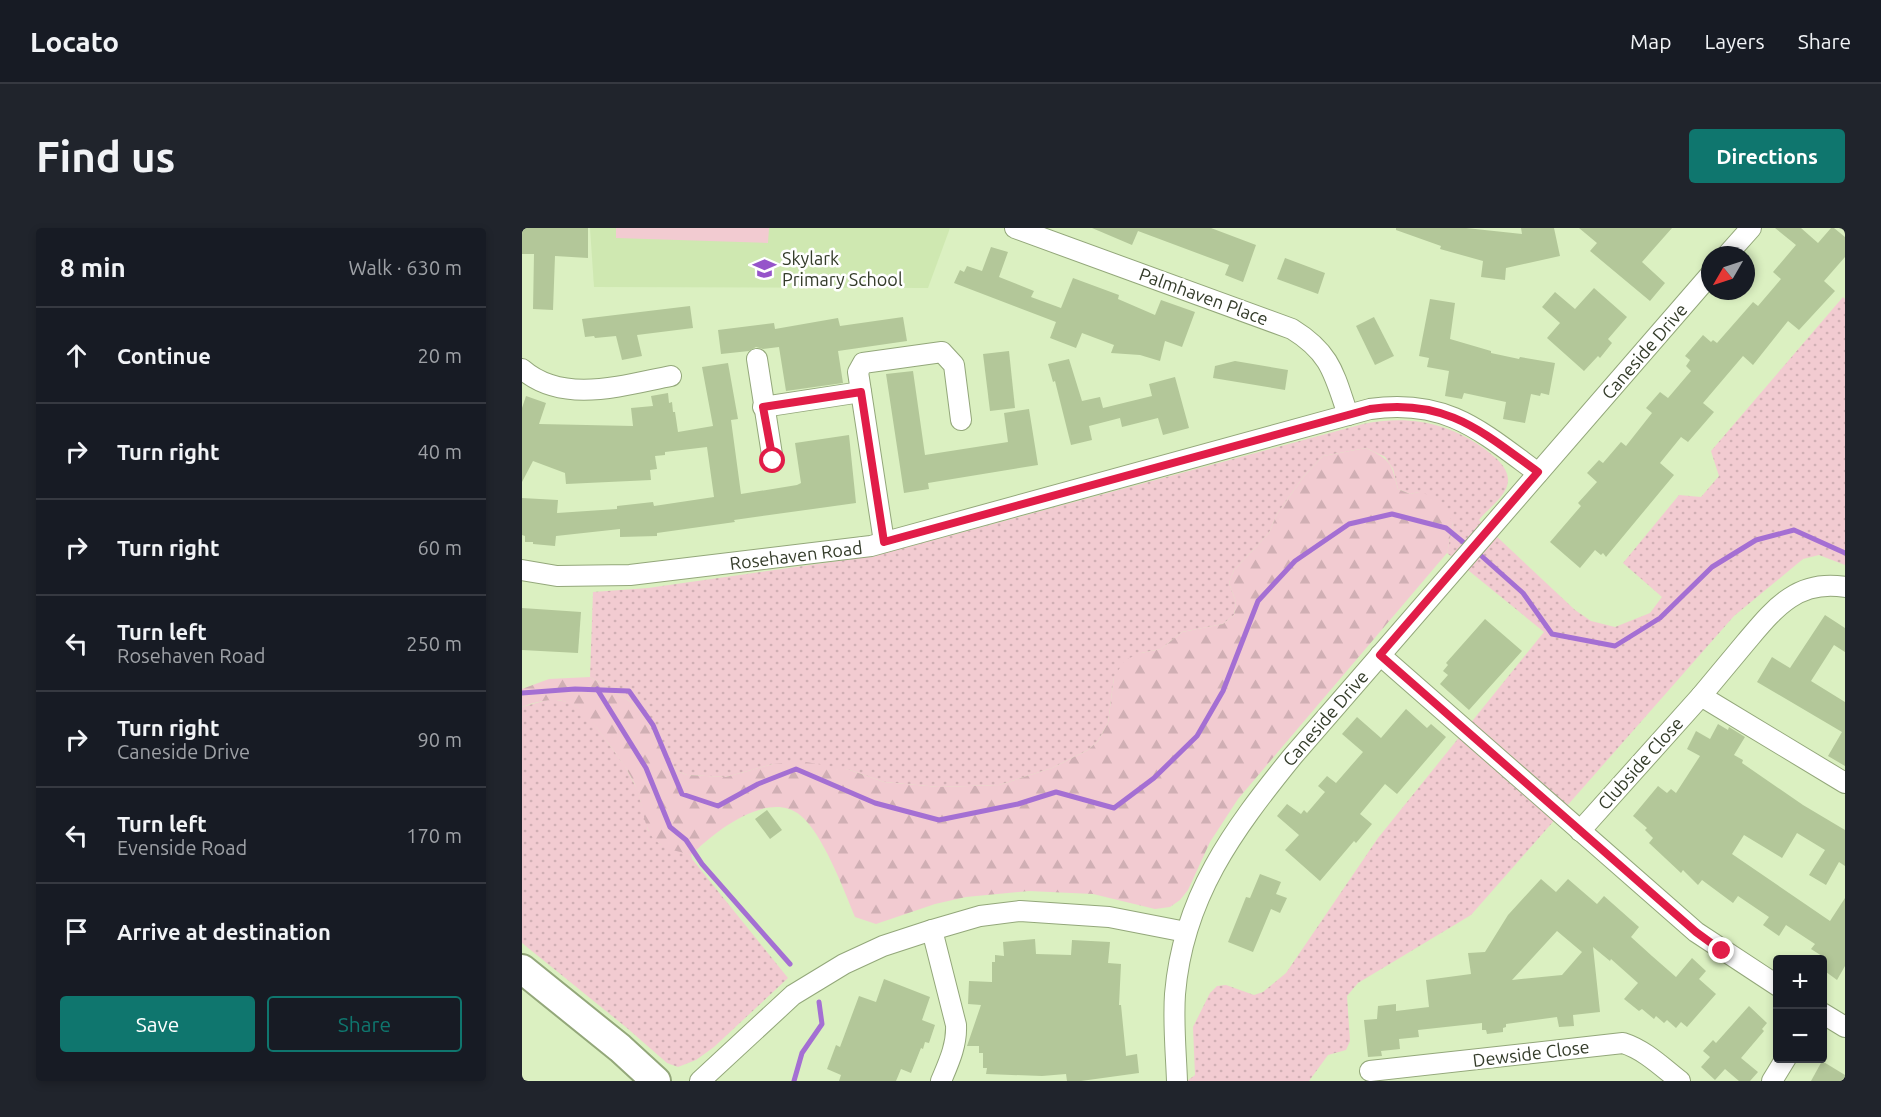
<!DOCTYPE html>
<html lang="en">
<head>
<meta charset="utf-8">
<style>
	:root { --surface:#171b24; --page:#20242c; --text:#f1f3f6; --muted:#9ea1a6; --line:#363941; --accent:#0f766e }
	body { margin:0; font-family:Ubuntu,sans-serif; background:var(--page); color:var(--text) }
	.controls { position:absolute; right:18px; bottom:18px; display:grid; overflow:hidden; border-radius:6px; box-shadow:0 3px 9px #0003 }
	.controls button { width:54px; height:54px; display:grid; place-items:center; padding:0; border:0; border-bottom:2px solid var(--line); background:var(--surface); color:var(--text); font:30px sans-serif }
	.compass { position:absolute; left:1179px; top:18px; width:54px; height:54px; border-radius:50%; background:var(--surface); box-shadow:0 3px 9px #0003; rotate:231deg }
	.stop { position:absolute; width:18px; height:18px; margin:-14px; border:4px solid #e11d48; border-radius:50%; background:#fff }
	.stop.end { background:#e11d48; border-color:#fff; box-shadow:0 2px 6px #0008 }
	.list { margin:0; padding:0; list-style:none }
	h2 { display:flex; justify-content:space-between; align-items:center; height:78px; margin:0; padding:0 24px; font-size:26px }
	h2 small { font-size:20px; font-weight:400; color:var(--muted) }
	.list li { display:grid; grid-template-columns:39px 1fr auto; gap:18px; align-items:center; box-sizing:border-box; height:96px; padding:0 24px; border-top:2px solid var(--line) }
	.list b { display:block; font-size:22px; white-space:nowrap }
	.list p { margin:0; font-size:20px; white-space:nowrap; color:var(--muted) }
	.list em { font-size:20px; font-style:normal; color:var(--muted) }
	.actions { display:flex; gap:12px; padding:18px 24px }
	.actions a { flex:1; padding:14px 0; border:2px solid var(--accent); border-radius:6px; text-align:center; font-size:21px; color:var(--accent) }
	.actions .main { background:var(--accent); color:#fff }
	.icon { flex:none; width:33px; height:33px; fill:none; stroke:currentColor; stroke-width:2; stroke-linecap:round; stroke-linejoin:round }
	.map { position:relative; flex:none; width:1323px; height:853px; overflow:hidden; border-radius:6px }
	header { display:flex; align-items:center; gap:36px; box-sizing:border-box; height:84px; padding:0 30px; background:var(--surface); border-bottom:2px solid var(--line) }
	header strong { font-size:28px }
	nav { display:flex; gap:33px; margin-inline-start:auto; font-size:21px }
	.intro { display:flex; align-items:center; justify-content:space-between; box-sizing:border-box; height:144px; padding:0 36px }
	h1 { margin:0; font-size:42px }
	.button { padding:15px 27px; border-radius:6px; background:var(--accent); color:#fff; font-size:21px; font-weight:700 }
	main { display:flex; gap:36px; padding:0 36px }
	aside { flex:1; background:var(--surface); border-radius:6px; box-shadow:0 3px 9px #0003 }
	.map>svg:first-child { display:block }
</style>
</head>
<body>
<header>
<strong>Locato</strong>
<nav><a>Map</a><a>Layers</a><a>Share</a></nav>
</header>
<div class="intro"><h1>Find us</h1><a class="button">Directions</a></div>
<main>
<aside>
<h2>8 min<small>Walk · 630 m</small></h2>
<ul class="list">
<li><svg class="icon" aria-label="ahead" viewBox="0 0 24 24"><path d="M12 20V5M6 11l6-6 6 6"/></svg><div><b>Continue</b></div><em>20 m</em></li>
<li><svg class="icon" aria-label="right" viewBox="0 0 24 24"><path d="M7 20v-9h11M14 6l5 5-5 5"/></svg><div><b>Turn right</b></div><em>40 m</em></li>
<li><svg class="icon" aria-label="right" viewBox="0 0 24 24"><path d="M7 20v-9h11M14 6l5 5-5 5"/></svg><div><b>Turn right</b></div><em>60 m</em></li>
<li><svg class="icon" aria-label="left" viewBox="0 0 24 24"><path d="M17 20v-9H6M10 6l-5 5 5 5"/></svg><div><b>Turn left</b><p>Rosehaven Road</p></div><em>250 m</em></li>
<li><svg class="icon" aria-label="right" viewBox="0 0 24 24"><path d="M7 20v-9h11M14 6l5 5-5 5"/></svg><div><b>Turn right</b><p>Caneside Drive</p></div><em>90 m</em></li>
<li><svg class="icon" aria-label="left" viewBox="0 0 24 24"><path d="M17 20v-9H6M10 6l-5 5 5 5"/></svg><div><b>Turn left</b><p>Evenside Road</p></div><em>170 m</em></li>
<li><svg class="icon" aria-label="arrive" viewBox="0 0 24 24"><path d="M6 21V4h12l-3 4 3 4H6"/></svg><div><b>Arrive at destination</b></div></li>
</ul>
<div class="actions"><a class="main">Save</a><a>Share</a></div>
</aside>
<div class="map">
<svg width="1323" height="853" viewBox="0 0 1323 853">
	<defs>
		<pattern id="green-dots" width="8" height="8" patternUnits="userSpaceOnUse" patternTransform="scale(1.5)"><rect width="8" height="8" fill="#f2cbd1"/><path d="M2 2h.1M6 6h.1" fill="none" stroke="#d0afb4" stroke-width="1.8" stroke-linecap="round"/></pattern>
		<pattern id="forest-firs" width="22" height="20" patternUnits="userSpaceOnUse" patternTransform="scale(1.5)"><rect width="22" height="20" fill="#f2cbd1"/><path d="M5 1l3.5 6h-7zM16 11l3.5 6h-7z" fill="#d0afb4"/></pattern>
	</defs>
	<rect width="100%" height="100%" fill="#dbf0c1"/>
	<!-- built -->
	<path fill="#cfe8b1" d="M68 0H428L406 60 72 59Z"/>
	<!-- green -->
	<g fill="url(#green-dots)">
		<path d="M1321 69 1323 71V337L1297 327 1281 331 1212 388 949 687 836 755 825 768 828 813 824 822 806 827 787 853H665L673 847 671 799 688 765 695 758 704 757 732 767 741 764 764 745 856 610 1022 404 925 325 931 295 897 264 888 266 876 261 871 241 863 229 844 220 801 228 782 248 755 286 747 305 712 342 707 355 714 374 712 387 701 396 660 404 639 421 619 425 592 449 586 495 576 513 566 522 530 540 477 557 417 559 362 554 328 542 251 536 204 549 165 547 155 543 141 526 126 494 112 476 68 449 71 364 126 360 352 328 841 196C886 187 926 194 964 222 973 229 985 238 986 251 987 267 966 280 957 292L1053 382 1069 393 1093 399 1128 385 1140 369 1101 335 1157 267 1179 269 1197 248 1189 223Z"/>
		<path d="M28 471 47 474 64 485 103 538 116 563 126 602 138 616 169 627 170 631 266 750 192 819 174 832 156 839 145 835 105 800 0 715V479Z"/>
	</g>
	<!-- forest -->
	<path fill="url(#forest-firs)" d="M844 220C869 232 869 234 876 261L888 266 897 264 910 268 928 289 931 295 925 325 716 571 688 614 666 662 658 672 648 679 633 681 571 666 507 663 444 669 413 676 354 696 333 689C322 662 300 604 278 587 246 561 192 604 169 627 160 624 146 622 138 616 121 605 122 580 115 562 109 545 97 530 86 515 60 480 48 461 0 479V461L27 451 68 449 112 476 126 494 141 526 155 543 165 547 204 549 251 536 279 533 328 542 362 554 417 559 477 557 530 540 566 522 576 513 586 495 592 449 603 432 619 425 639 421 660 404 701 396 712 387 714 374 707 355 712 342 747 305 755 286 782 248 801 228Z"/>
	<!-- pitch -->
	<path fill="#f2cbd1" d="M94 0H247L246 15 94 10Z"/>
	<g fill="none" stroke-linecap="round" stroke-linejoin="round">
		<!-- stream -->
		<g stroke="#a46fd3" stroke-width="5">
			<path d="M955 324 1001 365 1030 406 1093 418 1138 390 1190 339 1234 312 1272 302 1323 325"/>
			<path d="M75 461 124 540 148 599 164 612 180 636 268 736"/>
			<path d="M0 465 53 461 107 463 131 497 160 566 196 578 236 556 274 541 353 575 417 592 496 576 534 564 592 580 632 550 675 508 701 463 736 373 773 333 827 296 870 286 924 300 947 319"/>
			<path d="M272 853 280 825 300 796 297 774"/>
		</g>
	</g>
	<!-- building -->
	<g fill="#b3c799" fill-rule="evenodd">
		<path d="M0 0H66V30L33 28 31 82 11 81 12 26H0Z"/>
		<path d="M570 0H689L734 17 721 54 703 47 707 37 616 3 610 17Z"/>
		<path d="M874 0H944L1000 6 999 0H1032L1038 28 984 40 983 52 959 49 961 33 918 21 919 18 874 2Z"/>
		<path d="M1057 0H1150L1120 34 1143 55 1128 73 1068 23 1075 15Z"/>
		<path d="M1253 0H1279L1296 15 1309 0H1312L1323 9V29L1302 53 1313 63 1277 102 1266 93 1231 137 1221 128 1181 175 1192 184 1166 214 1159 209 1138 235 1152 247 1084 329 1081 325 1079 327 1073 322 1058 340 1028 314 1059 278 1056 275 1075 254 1065 245 1077 232 1081 235 1099 214 1104 218 1130 185 1124 180 1138 164 1146 170 1169 143 1164 138 1168 132 1163 128 1181 107 1189 114 1191 112 1195 115 1231 74 1236 78 1259 51 1251 44 1274 17Z"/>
		<path d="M469 19 486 24 477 49 512 63 509 69 539 80 551 50 597 67 596 71 633 87 639 72 673 84 660 119 643 113 638 133 618 127 589 125 592 117 560 105 554 120 528 110 534 94 432 55 438 42 442 44 445 38 460 43Z"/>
		<path d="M763 30 803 45 796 66 755 51Z"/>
		<path d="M1072 60 1105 89 1086 111 1090 115 1078 130 1076 128 1062 143 1025 110 1038 95 1020 79 1033 64 1053 81Z"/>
		<path d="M908 71 933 75 928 111 969 123V125L997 131 998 129 1033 135 1027 167 1019 165 1018 168 1009 166 1003 195 981 191 984 174 942 165 940 171 923 168 927 143 905 139 907 130 897 128Z"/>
		<path d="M168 78 171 100 115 107 120 128 100 132 94 108 73 110 72 108 63 109 60 91Z"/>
		<path d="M381 89 385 113 316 123 321 155 264 163 257 119 241 121 234 119 227 123 199 126 196 102 252 95 253 101 316 90 318 98Z"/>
		<path d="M852 89 872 128 853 137 834 98Z"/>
		<path d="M487 123 493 180 468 183 461 126Z"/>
		<path d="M547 131 560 173 578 169 581 180 630 168 627 156 653 149 667 200 641 207 636 190 600 199 598 190 567 198 570 212 549 217 533 153 531 154 526 136Z"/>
		<path d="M713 133 766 142 763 162 691 150 693 138Z"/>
		<path d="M206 135 216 191 209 192 219 266 275 257 279 255 273 215 327 207 334 275 212 292 213 294 135 305V308L98 309V301L34 308 33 318 11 316V314H3V308L0 307V270L36 272 35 285 95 281V278L131 274 132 278 192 269 185 219 143 224V227L133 228 135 241 128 242 129 252 44 256 43 245 11 233 0 254V180L4 168 24 175 17 196 111 198 109 180 131 178 129 168 146 165 147 175 150 174 151 184H153L156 204 191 198 180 139Z"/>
		<path d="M391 143 403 227 486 214 482 185 507 181 516 237 406 255 407 261 382 265 364 146Z"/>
		<path d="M0 380 59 384 56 425 0 422Z"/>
		<path d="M1303 387 1323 400V424L1312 417 1289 453 1323 474V538L1306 528 1320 504 1235 454 1250 429 1268 440Z"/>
		<path d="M963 391 1000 423 947 482 918 456 926 447 921 443 926 437 924 435Z"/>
		<path d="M884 481 905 500 909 496 924 509 875 566 863 556 838 586 850 596 834 615 832 613 798 653 763 622 777 607 755 588 765 576 779 586 782 582 785 585 803 564 796 558 805 548 814 555 841 524 820 506 835 489 859 510Z"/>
		<path d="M1196 496 1206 502 1207 499 1223 509 1212 527 1221 532 1220 535 1281 577 1323 602V638L1317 634 1304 657 1287 647 1303 622 1275 605 1260 630 1222 607 1210 626 1308 693 1323 670V738L1315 752 1300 741V728L1289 721 1293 716 1264 697 1257 708 1241 697 1247 689 1216 668 1211 675 1180 652 1176 657 1161 642 1159 645 1127 615 1131 610 1123 602 1125 600 1111 588 1136 558 1145 565 1149 561 1154 565 1178 528 1165 521 1174 503 1188 511Z"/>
		<path d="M245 582 260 602 248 611 233 591Z"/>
		<path d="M738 646 759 654 754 666 765 670 758 685 749 681 731 724 706 714 724 669 728 670Z"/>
		<path d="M1019 651 1034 664 1046 651 1075 676 1082 668 1117 699 1109 709 1130 728 1154 749 1170 730 1184 743 1177 751 1194 766 1165 799 1159 794 1154 800 1145 792 1142 795 1134 788 1132 791 1120 781 1117 783 1102 771 1116 755 1089 731 1088 733 1071 719 1078 784 1051 787 1052 798 1037 799 1035 789 984 796V799L981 800V804L965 806 964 802H960V795L896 802 897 809 877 811 878 821 859 823 860 828 846 829 842 792 855 791 856 778 874 776V783L907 779 904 752 949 746 946 725 963 724 986 687ZM1035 703 1060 724 1040 747 990 752Z"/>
		<path d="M513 711 514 726 549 727 550 712 588 714 586 735 599 736 597 777H599L604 828 615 826 617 845 559 853H545L544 846 520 848 464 846 465 840H461V825H457V818H445L459 777 446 776 447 753 470 754V734H473V727L482 728 481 714Z"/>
		<path d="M362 751 408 769 400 792 413 797 407 815 403 814 401 821 399 820 389 845 379 841 374 853H317L319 847 305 841 314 817 318 819 337 768 354 774Z"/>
		<path d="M1227 778 1245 795 1240 801 1242 803 1219 830 1236 844 1228 853H1217L1203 841 1193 852 1179 839 1188 829 1181 823 1191 812 1194 815Z"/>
		<path d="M1300 833 1323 847V853H1289Z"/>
	</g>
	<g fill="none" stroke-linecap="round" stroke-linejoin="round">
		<defs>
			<g id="minor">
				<path d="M493 0 770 101C809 125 812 146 826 187"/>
				<path d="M1205 27 1229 0"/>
				<path d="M235 131 251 233"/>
				<path d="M0 141C41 177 102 157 149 148"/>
				<path d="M241 179 339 164"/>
				<path d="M362 314 336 144 341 135 420 124 432 137 439 192"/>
				<path d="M0 342 35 348 108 347 349 318 848 181C924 170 959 203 1016 245"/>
				<path d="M858 427 1174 704 1256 758"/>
				<path d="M1179 468C1194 450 1209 432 1224 414 1252 381 1275 351 1323 359"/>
				<path d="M1058 603 1179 468 1323 555"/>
				<path d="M410 702 434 797C435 817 427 834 419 853"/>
				<path d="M1300 785 1323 799"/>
				<path d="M848 843 1101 815C1123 822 1140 839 1158 853"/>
				<path d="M178 853 271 767 322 736 361 718 410 702 458 688 498 683 587 689 664 704"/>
				<path d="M655 853C654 825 651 795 653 766 661 669 711 602 770 529L1188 47"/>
				<path d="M1250 853 1264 830"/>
			</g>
			<path id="secondary" d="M0 741 98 820 134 853"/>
		</defs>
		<!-- minor casing -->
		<use href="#minor" stroke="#93a77a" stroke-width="22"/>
		<!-- secondary casing -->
		<use href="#secondary" stroke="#93a77a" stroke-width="32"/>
		<!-- minor -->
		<use href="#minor" stroke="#fff" stroke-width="20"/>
		<!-- secondary -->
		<use href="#secondary" stroke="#fff" stroke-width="28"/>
	</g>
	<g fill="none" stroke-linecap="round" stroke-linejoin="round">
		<!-- route -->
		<path stroke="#e11d48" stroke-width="8" d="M251 233 241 179 339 164 362 314 848 181C924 170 959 203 1016 244L858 427 1174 704 1200 723"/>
	</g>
	<!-- icons -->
	<defs>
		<symbol id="school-bare" viewBox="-9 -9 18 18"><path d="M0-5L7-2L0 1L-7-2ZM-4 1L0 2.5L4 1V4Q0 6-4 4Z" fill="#9654ca" stroke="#fff" stroke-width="2.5" paint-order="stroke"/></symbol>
	</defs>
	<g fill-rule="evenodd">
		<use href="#school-bare" x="226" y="24" width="33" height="33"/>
	</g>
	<g text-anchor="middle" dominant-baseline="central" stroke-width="5" stroke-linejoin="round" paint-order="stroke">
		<!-- poi labels -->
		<g font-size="18" fill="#343c2a" stroke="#fff" text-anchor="start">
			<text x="260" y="30">Skylark<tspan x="260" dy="21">Primary School</tspan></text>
		</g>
		<!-- street labels -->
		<g font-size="18" fill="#343c2a" stroke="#fff">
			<text transform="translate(682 68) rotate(20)">Palmhaven Place</text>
			<text transform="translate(1122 123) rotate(-49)">Caneside Drive</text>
			<text transform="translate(274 327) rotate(-7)">Rosehaven Road</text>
			<text transform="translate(803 490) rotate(-49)">Caneside Drive</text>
			<text transform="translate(1118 535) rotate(-48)">Clubside Close</text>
			<text transform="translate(1009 825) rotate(-7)">Dewside Close</text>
		</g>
	</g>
</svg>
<div class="controls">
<button>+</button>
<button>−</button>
</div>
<svg class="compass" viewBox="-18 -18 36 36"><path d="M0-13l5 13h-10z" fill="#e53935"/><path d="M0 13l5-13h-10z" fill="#9ea1a6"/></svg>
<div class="stop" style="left:251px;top:233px"></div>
<div class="stop end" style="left:1200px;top:723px"></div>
</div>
</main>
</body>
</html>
